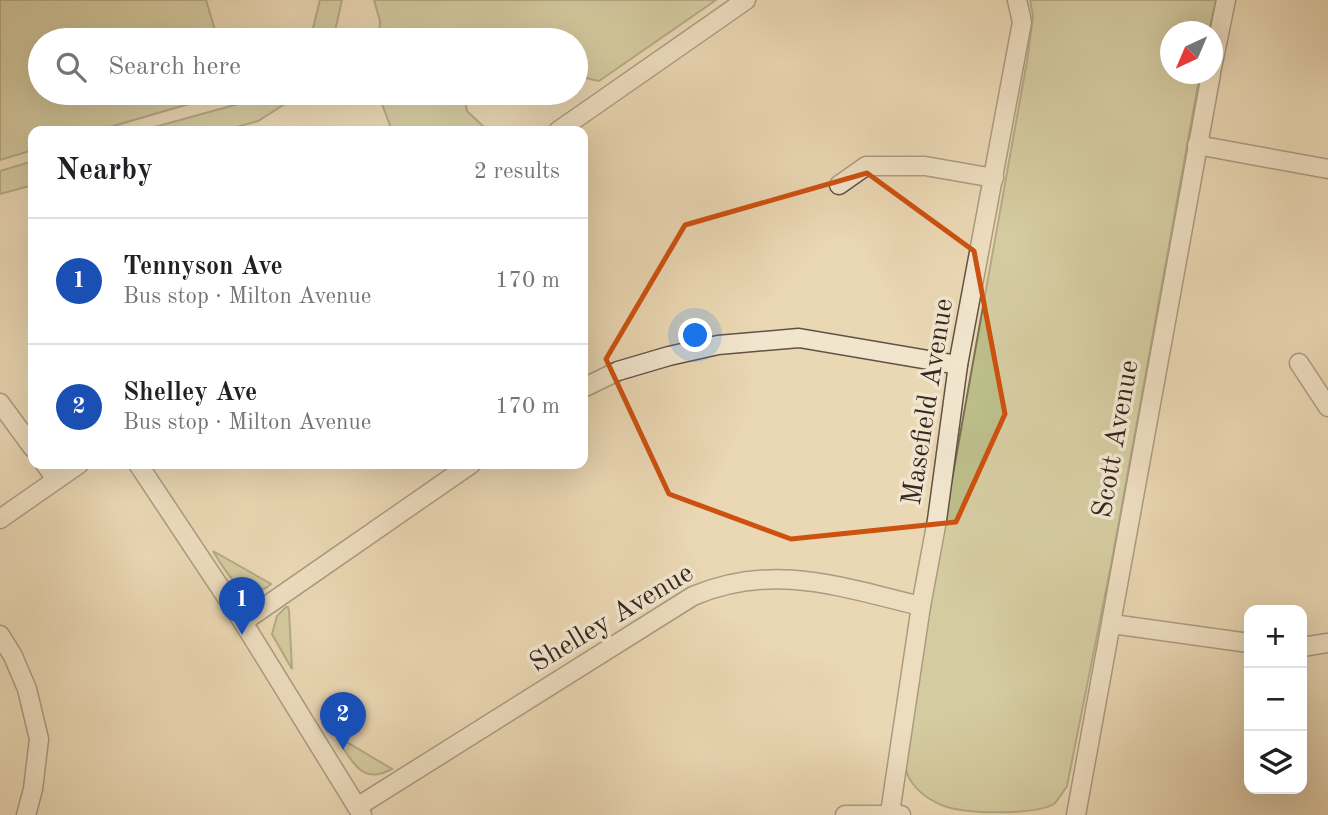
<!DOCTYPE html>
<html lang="en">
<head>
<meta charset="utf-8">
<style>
	:root { --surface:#fff; --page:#f2f2f2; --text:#202124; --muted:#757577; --line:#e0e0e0; --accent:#8f2418 }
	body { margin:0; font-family:"Old Standard TT",serif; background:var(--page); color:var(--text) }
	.controls { position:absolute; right:21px; bottom:21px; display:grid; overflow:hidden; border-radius:14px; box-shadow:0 7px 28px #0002 }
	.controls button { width:63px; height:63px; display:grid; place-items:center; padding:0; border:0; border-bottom:2px solid var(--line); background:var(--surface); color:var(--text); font:35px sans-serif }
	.compass { position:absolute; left:1160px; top:21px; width:63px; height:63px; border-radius:50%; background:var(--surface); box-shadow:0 7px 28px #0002; rotate:224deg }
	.you { position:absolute; left:696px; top:336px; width:24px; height:24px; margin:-18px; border:5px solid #fff; border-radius:50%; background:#1a73e8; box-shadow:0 0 0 10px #1a73e833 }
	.badge { display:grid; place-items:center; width:46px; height:46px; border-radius:50%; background:var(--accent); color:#fff; font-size:23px; font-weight:700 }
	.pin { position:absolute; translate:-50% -58px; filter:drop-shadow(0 2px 4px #0008) }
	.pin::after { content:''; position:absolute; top:37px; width:24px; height:21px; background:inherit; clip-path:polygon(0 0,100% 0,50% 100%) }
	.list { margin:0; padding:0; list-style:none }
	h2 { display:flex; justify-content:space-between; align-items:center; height:91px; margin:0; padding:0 28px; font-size:30px }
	h2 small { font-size:23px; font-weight:400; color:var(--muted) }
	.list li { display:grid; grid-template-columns:46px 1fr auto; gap:21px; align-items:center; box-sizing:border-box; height:126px; padding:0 28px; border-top:2px solid var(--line) }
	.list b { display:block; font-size:26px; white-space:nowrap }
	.list p { margin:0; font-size:23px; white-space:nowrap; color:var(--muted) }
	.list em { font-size:23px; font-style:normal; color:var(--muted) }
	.icon { flex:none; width:38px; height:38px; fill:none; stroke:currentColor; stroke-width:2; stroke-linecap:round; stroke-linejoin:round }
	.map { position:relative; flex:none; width:1328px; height:815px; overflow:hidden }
	.search { position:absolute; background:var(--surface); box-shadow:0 7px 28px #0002; left:28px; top:28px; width:560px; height:77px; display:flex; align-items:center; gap:18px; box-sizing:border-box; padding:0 24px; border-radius:38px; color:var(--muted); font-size:26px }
	.panel { position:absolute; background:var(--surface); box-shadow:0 7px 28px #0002; left:28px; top:126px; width:560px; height:343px; border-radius:14px }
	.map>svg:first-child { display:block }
</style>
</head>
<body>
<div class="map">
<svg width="1328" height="815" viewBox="0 0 1328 815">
	<rect width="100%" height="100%" fill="#ead7b3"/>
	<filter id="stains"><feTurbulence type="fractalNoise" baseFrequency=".00286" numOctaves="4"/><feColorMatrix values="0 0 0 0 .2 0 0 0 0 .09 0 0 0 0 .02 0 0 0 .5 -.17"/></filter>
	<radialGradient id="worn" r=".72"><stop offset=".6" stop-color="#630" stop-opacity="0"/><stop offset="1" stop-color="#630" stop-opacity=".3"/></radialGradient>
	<!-- green -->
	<g fill="#bcbd89" stroke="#787255" stroke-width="2">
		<path d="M0 0H206L218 40H40V93H227L96 131H33V150L0 160Z"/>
		<path d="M320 0H342L333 40H310Z"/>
		<path d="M374 0H716L599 81 576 76V40H379L380 21Z"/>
		<path d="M1030 0H1216L1209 31 1170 32V74H1200L1112 560 1067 786C1063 792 1059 799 1054 804 1035 815 970 814 947 807 932 802 917 792 909 778 900 763 910 721 912 703L1027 61 1033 16Z"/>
		<path d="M263 93H302L258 121 222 131H140L249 101Z"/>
		<path d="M378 93H464L467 111 488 131H392Z"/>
		<path d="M33 161V185L0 194V171Z"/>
		<path d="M213 551 271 584 270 585C243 606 225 570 213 551Z"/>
		<path d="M286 607H288L289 611 292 669 272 634 277 616Z"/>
		<path d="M340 738 392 769C361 786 353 761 337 739Z"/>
	</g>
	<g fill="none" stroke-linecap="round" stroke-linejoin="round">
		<defs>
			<g id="street">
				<path d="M1212 68 1226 0"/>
				<path d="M558 131 746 0"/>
				<path d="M1197 145 1328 169"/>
				<path d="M839 185 866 166H925L994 178"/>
				<path d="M1299 363 1328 407"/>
				<path d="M583 388 618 371 669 356 718 345 799 338 958 365"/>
				<path d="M0 403 33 448"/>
				<path d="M45 464 56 479"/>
				<path d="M138 464 243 622 362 815"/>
				<path d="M0 519 79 464"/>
				<path d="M243 622 471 464"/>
				<path d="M1112 624 1249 643"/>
				<path d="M0 635 13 656 27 689 39 739 33 789 26 815"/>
				<path d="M1302 647 1328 643"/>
				<path d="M357 807 693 596C774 562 840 587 921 606"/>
				<path d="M890 813 921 606 937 520 958 365 1022 22 1017 0"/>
				<path d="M845 815H901"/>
				<path d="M1076 815 1211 74"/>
			</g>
		</defs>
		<!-- street casing -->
		<use href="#street" stroke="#625246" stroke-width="21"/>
		<!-- street -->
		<use href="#street" stroke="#f1e5ce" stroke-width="18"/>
	</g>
	<!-- marked area -->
	<path d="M0 0H1328V815H0ZM867 173 974 251 1005 414 956 522 791 539 669 494 606 359 685 225Z" fill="#ead7b3" fill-opacity=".55" fill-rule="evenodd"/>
	<path fill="none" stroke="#cd510f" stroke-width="5" stroke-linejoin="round" d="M867 173 974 251 1005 414 956 522 791 539 669 494 606 359 685 225Z"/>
	<g text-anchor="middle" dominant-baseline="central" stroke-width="7" stroke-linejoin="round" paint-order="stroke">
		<!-- street labels -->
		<g font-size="28" fill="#342621" stroke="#f1e5ce">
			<text transform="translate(929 402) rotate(-81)">Masefield Avenue</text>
			<text transform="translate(1117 439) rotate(-80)">Scott Avenue</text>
			<text transform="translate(612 619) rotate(-31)">Shelley Avenue</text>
		</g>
	</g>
	<rect width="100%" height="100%" filter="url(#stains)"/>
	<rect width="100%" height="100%" fill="url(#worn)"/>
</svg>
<div class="controls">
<button>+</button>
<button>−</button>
<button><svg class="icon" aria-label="layers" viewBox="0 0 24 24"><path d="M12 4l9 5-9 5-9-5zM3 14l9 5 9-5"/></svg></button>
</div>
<svg class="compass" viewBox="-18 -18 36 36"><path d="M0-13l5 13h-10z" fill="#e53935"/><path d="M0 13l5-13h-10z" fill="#757577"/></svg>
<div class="you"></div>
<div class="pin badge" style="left:242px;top:635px;background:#1a4fb4">1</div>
<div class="pin badge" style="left:343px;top:750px;background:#1a4fb4">2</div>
<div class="search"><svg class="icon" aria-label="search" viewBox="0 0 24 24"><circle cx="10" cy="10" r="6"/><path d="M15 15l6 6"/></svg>Search here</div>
<section class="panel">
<h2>Nearby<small>2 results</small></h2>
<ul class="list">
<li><span class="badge" style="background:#1a4fb4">1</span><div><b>Tennyson Ave</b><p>Bus stop · Milton Avenue</p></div><em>170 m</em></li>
<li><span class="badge" style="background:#1a4fb4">2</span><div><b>Shelley Ave</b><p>Bus stop · Milton Avenue</p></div><em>170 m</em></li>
</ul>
</section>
</div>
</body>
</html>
